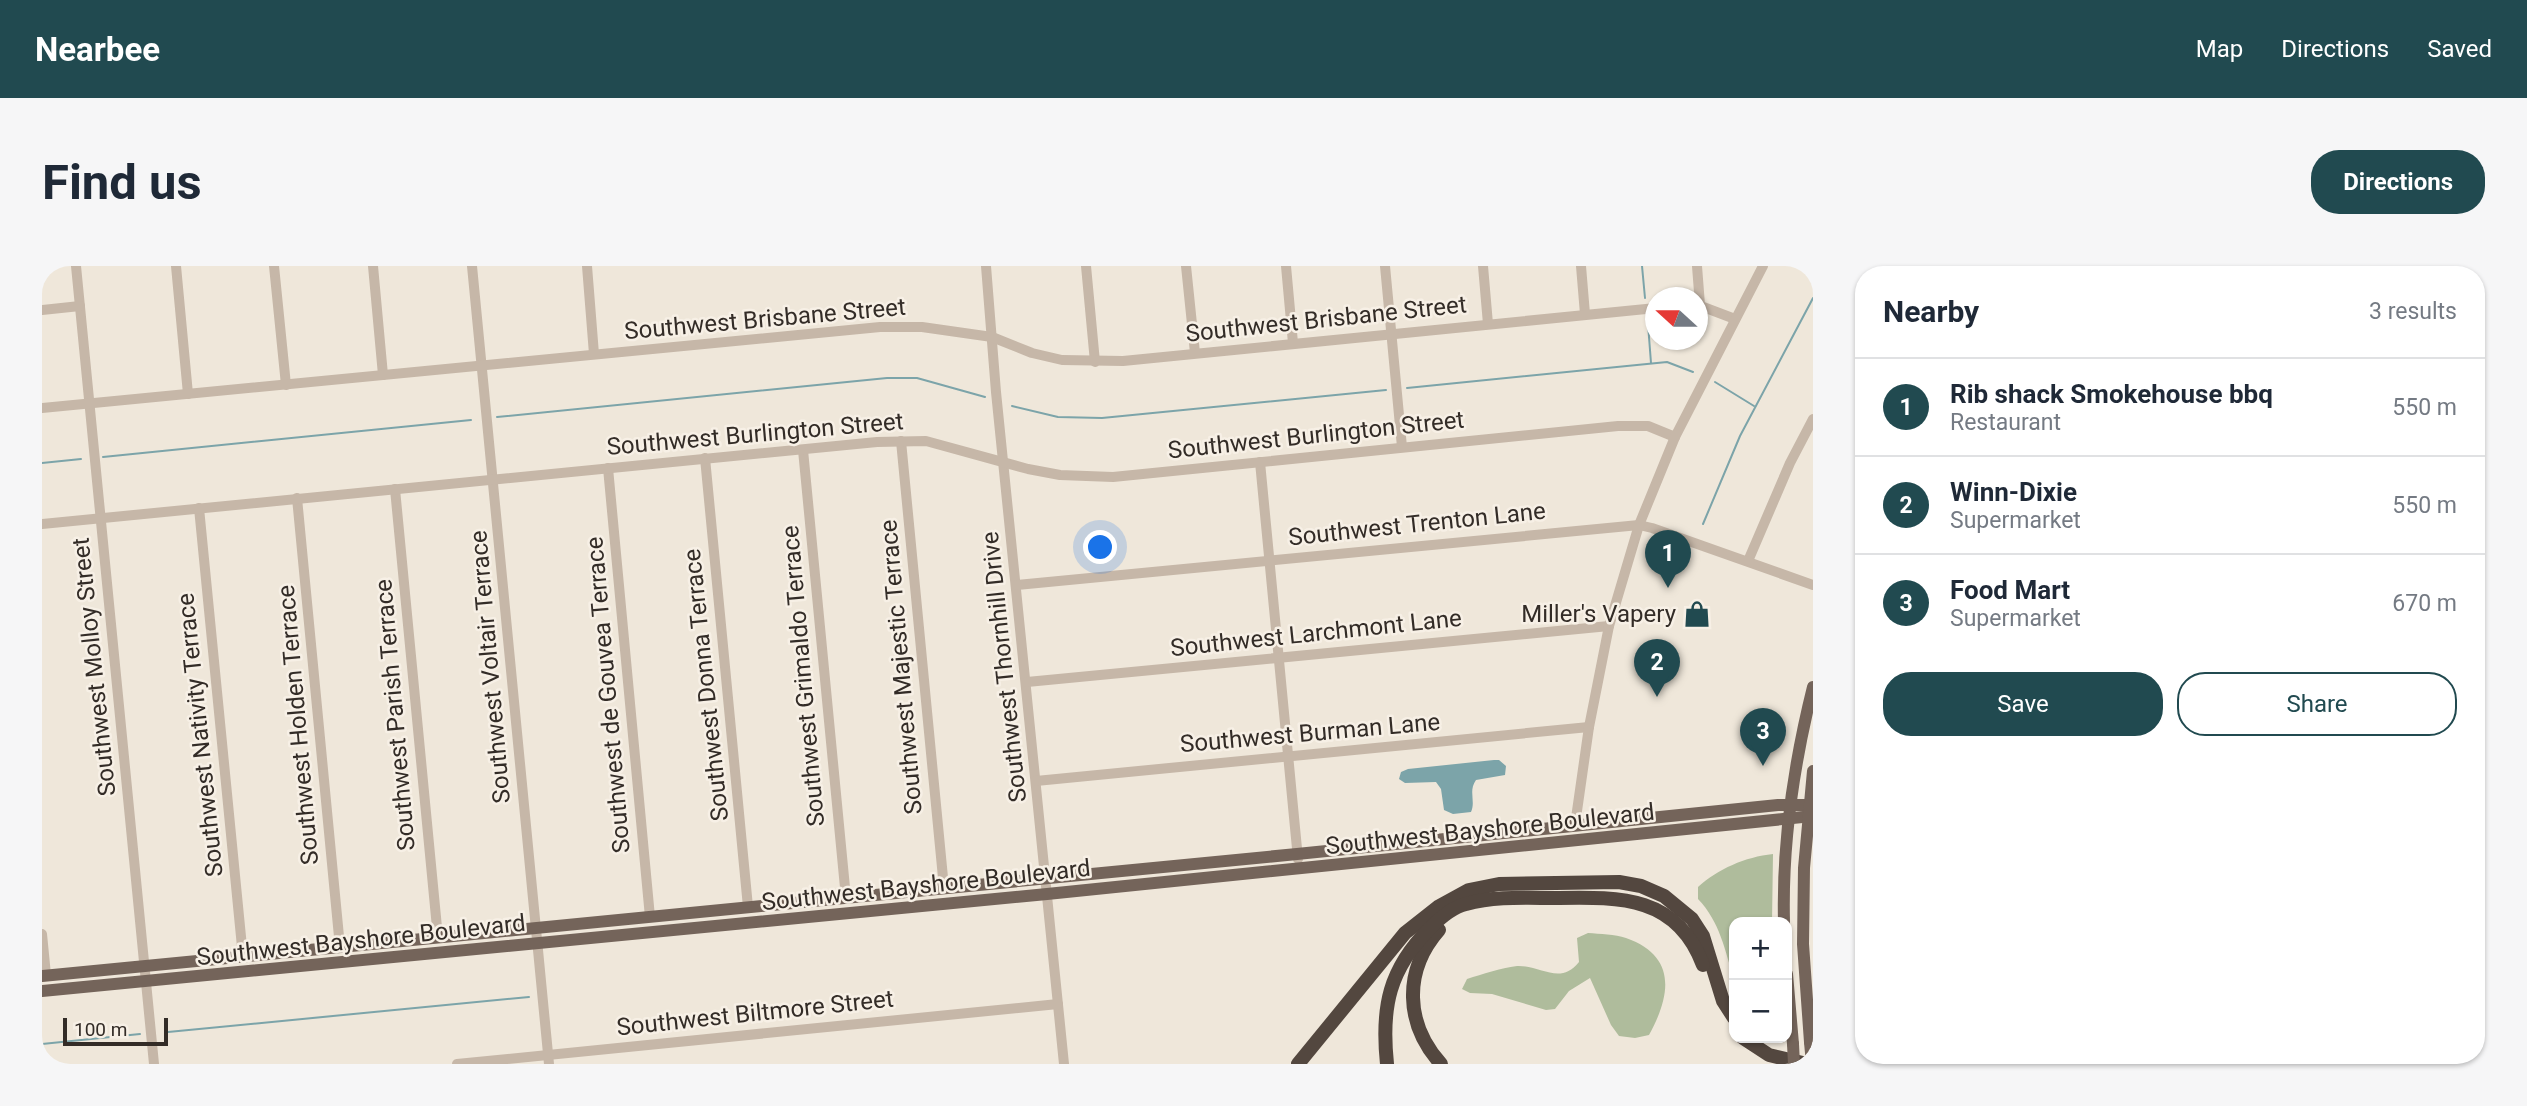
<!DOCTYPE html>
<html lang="en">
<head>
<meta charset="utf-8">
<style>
	:root { --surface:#fff; --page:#f6f6f7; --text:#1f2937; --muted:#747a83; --line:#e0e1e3; --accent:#214a50 }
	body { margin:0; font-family:Roboto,sans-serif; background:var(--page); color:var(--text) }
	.controls { position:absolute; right:21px; bottom:21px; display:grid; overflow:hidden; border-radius:14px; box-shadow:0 2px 5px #0004 }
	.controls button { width:63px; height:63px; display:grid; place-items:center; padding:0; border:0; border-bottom:2px solid var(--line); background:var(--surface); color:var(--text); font:35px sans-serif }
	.compass { position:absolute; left:1603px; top:21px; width:63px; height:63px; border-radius:50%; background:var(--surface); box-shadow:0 2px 5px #0004; rotate:291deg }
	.scale { position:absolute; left:21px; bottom:18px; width:105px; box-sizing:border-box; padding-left:7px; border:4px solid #332c27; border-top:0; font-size:19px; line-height:24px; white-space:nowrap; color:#332c27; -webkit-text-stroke:5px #f7f0e6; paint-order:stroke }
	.you { position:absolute; left:1059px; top:282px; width:24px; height:24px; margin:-18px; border:5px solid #fff; border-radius:50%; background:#1a73e8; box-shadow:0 0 0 10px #1a73e833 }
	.badge { display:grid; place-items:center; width:46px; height:46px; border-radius:50%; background:var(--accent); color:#fff; font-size:23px; font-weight:700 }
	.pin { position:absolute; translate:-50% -58px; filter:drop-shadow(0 2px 4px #0008) }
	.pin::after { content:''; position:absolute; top:37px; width:24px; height:21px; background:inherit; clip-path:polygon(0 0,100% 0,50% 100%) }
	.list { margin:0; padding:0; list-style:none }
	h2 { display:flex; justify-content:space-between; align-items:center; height:91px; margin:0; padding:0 28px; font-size:30px }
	h2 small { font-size:23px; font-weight:400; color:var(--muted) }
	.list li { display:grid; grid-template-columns:46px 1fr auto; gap:21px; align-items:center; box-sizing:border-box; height:98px; padding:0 28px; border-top:2px solid var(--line) }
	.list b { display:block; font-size:26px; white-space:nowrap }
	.list p { margin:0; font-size:23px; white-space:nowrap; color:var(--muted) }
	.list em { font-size:23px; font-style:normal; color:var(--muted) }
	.actions { display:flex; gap:14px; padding:21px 28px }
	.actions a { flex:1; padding:16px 0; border:2px solid var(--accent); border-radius:28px; text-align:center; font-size:24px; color:var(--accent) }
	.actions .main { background:var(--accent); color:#fff }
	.map { position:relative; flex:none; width:1771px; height:798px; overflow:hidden; border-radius:28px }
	header { display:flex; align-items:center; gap:42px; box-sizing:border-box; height:98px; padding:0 35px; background:var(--accent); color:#fff }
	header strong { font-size:33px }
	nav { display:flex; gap:38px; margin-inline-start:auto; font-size:24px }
	.intro { display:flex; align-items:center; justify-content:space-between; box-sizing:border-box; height:168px; padding:0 42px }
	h1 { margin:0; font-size:49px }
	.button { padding:18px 32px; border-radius:28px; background:var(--accent); color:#fff; font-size:24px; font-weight:700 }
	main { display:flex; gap:42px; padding:0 42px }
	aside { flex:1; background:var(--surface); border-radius:28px; box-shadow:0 2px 5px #0004 }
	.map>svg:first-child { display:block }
</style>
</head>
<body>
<header>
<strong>Nearbee</strong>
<nav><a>Map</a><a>Directions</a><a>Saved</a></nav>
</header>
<div class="intro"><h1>Find us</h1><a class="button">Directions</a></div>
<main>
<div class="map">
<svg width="1771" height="798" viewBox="0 0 1771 798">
	<rect width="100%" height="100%" fill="#efe7da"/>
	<!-- green -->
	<g fill="#afbc9c">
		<path d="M1731 588 1730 656H1692V714C1683 684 1678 656 1656 633V621C1676 603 1703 591 1731 588Z"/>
		<path d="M1546 667C1558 668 1573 668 1584 672 1635 690 1629 729 1607 769L1593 772 1577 770 1569 759 1548 712 1527 725 1513 743 1504 744 1450 728 1428 727 1420 723 1425 713C1441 708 1458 702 1475 700 1499 699 1518 720 1537 696L1535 672Z"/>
	</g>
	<!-- water -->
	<path fill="#7ca4a9" d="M1452 494H1457L1464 500 1463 509 1434 514C1426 525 1434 535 1429 546L1411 548 1402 544 1399 523 1394 516 1363 517 1357 513 1359 506 1366 503Z"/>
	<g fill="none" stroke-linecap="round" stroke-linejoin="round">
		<!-- stream -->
		<g stroke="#7ca4a9" stroke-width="2">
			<path d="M1600 0 1603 32"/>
			<path d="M1606 58 1609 97"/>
			<path d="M1673 116 1712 140"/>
			<path d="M1365 122 1625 96 1651 106"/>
			<path d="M970 140 1016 151 1060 152 1344 124"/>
			<path d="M455 151 845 112H875L943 131"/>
			<path d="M61 191 429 154"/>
			<path d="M0 197 39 193"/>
			<path d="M1661 258 1698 170 1771 32"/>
			<path d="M126 766 487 731"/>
			<path d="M0 778 98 768"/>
		</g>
		<!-- minor -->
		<g stroke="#c6b7a8" stroke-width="10">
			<path d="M34 0 112 798"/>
			<path d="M134 0 146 128"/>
			<path d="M232 0 244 119"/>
			<path d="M331 0 341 109"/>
			<path d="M430 0 507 798"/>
			<path d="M545 0 552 88"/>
			<path d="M944 0 954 126 1022 798"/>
			<path d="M1044 0 1053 96"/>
			<path d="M1144 0 1153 87"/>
			<path d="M1244 0 1251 77"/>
			<path d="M1343 0 1360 181"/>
			<path d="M1441 0 1446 58"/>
			<path d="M1539 0 1543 48"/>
			<path d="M1655 0 1658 39"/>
			<path d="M1656 39 1693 53"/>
			<path d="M0 44 38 40"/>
			<path d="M0 142 838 61H880L950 71 990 87 1020 94 1081 95 1614 42"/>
			<path d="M859 175 902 622"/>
			<path d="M761 184 804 632"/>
			<path d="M663 192 706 641"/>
			<path d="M1218 196 1256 593"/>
			<path d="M566 202 608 651"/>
			<path d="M353 223 396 672"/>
			<path d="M255 232 298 681"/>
			<path d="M157 242 201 691"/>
			<path d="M0 258 835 176 884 175 986 203 1018 209 1071 211 1576 160H1606L1633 171"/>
			<path d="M1706 295 1748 197 1771 153"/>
			<path d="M975 319 1597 259 1610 262 1771 319"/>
			<path d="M985 416 1567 360"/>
			<path d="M994 515 1547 461"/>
			<path d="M1533 559 1547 461 1567 360 1597 259 1633 171 1721 0"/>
			<path d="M0 668 4 709"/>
			<path d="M415 798 1016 738"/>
		</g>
		<!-- major -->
		<g stroke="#74645a" stroke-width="12">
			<path d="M1742 656C1740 577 1752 497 1771 421"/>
			<path d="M1745 708 1751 778"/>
			<path d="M0 710 1255 588 1736 539H1771"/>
			<path d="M0 725 1005 628 1771 550"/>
			<path d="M1768 776 1761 678 1762 602 1771 505"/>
		</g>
		<!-- highway -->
		<g stroke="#53473f" stroke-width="14">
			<path d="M1397 664C1361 705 1363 758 1399 798"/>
			<path d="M1701 772 1727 789 1765 798"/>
			<path d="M1256 798 1363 667 1396 641 1427 624 1457 618 1577 616 1599 620 1622 630 1650 653 1661 670 1681 735 1692 752"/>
			<path d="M1345 798C1339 741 1347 703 1388 662 1397 653 1411 641 1424 638 1453 630 1484 632 1514 632 1577 631 1635 629 1661 699"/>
		</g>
		<!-- major-bridge -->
		<g stroke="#74645a" stroke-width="12">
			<path d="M1768 776 1770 798"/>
			<path d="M1751 778 1752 798"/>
		</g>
	</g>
	<!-- icons -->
	<defs>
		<symbol id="shop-bare" viewBox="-9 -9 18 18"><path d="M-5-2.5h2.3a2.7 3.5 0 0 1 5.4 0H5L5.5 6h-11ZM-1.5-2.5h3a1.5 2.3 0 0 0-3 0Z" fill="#214a50" stroke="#f7f0e6" stroke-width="2.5" paint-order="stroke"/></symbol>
	</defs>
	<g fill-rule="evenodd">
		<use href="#shop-bare" x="1636" y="329" width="38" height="38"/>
	</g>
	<g text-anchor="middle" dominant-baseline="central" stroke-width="5" stroke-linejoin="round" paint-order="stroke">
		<!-- street labels -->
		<g font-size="24" fill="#332c27" stroke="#f7f0e6">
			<text transform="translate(723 53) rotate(-5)">Southwest Brisbane Street</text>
			<text transform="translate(1284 53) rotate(-6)">Southwest Brisbane Street</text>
			<text transform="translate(713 168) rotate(-5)">Southwest Burlington Street</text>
			<text transform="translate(1274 169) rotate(-6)">Southwest Burlington Street</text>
			<text transform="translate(1375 258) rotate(-6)">Southwest Trenton Lane</text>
			<text transform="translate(1274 367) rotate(-6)">Southwest Larchmont Lane</text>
			<text transform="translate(52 401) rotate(-96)">Southwest Molloy Street</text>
			<text transform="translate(448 401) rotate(-95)">Southwest Voltair Terrace</text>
			<text transform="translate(859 401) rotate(-95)">Southwest Majestic Terrace</text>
			<text transform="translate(962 401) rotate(-96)">Southwest Thornhill Drive</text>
			<text transform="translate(761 410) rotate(-95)">Southwest Grimaldo Terrace</text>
			<text transform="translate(664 419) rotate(-96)">Southwest Donna Terrace</text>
			<text transform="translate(566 429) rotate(-95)">Southwest de Gouvea Terrace</text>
			<text transform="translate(353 449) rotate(-95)">Southwest Parish Terrace</text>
			<text transform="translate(256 459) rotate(-95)">Southwest Holden Terrace</text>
			<text transform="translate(1268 467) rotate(-5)">Southwest Burman Lane</text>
			<text transform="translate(158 469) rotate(-96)">Southwest Nativity Terrace</text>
			<text transform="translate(1448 563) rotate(-6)">Southwest Bayshore Boulevard</text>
			<text transform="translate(884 619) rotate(-6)">Southwest Bayshore Boulevard</text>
			<text transform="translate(319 674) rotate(-6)">Southwest Bayshore Boulevard</text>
			<text transform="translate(713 747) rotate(-6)">Southwest Biltmore Street</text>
		</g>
		<!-- poi labels -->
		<g font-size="24" fill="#332c27" stroke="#f7f0e6" text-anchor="end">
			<text x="1634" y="348">Miller's Vapery</text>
		</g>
	</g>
</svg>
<div class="controls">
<button>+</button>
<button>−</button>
</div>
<svg class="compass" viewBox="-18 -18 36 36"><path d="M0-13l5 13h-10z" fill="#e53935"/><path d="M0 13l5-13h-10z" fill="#747a83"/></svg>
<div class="scale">100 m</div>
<div class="you"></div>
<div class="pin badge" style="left:1626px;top:322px">1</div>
<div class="pin badge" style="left:1615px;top:431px">2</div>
<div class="pin badge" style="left:1721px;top:500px">3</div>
</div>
<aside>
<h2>Nearby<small>3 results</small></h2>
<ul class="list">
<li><span class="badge">1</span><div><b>Rib shack Smokehouse bbq</b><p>Restaurant</p></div><em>550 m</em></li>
<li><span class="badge">2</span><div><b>Winn-Dixie</b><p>Supermarket</p></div><em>550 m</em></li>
<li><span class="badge">3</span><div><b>Food Mart</b><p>Supermarket</p></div><em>670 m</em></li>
</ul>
<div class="actions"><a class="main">Save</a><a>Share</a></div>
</aside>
</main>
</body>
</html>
